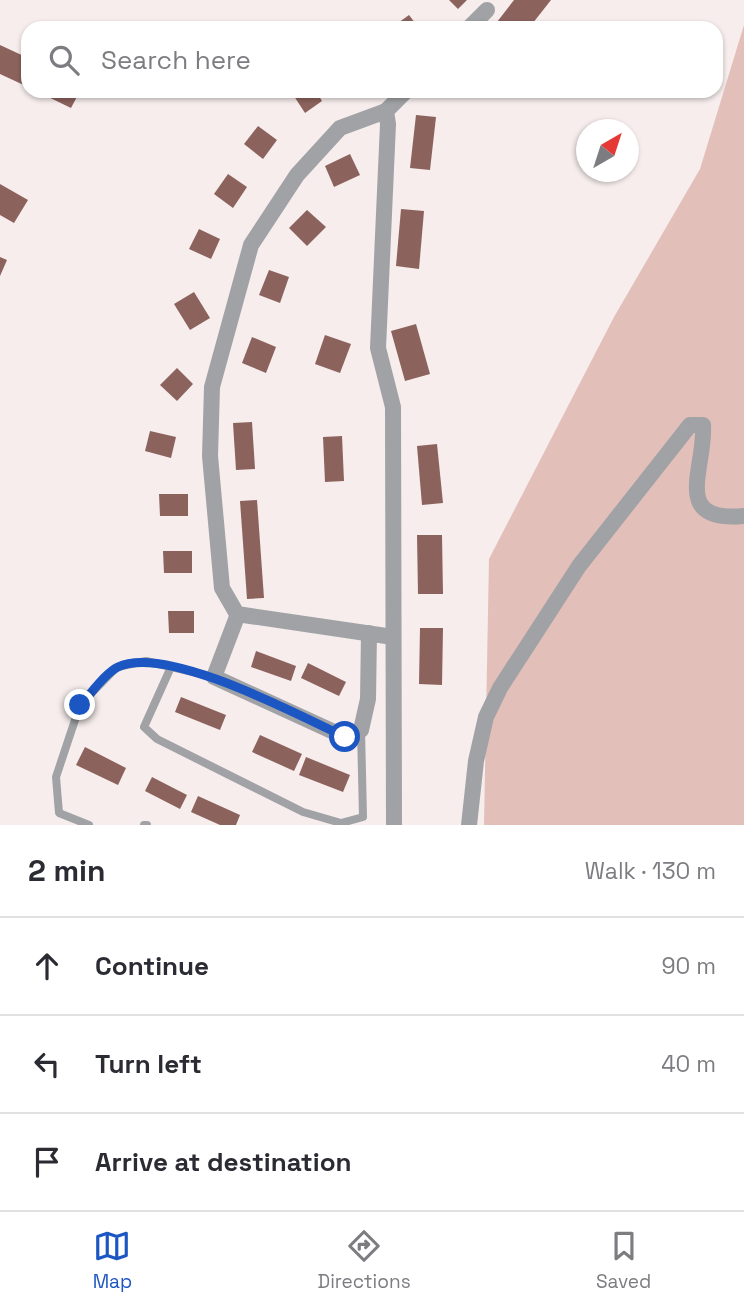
<!DOCTYPE html>
<html lang="en">
<head>
<meta charset="utf-8">
<style>
	:root { --surface:#fff; --page:#f7f7f7; --text:#2b2b33; --muted:#7c7c81; --line:#e1e1e2; --accent:#1c56c2 }
	body { margin:0; font-family:"Space Grotesk",sans-serif; background:var(--page); color:var(--text) }
	.compass { position:absolute; left:576px; top:119px; width:63px; height:63px; border-radius:50%; background:var(--surface); box-shadow:0 2px 5px #0004; rotate:39deg }
	.stop { position:absolute; width:21px; height:21px; margin:-16px; border:5px solid #1c56c2; border-radius:50%; background:#fff }
	.stop.end { background:#1c56c2; border-color:#fff; box-shadow:0 2px 7px #0008 }
	.list { margin:0; padding:0; list-style:none }
	h2 { display:flex; justify-content:space-between; align-items:center; height:91px; margin:0; padding:0 28px; font-size:30px }
	h2 small { font-size:23px; font-weight:400; color:var(--muted) }
	.list li { display:grid; grid-template-columns:46px 1fr auto; gap:21px; align-items:center; box-sizing:border-box; height:98px; padding:0 28px; border-top:2px solid var(--line) }
	.list b { display:block; font-size:26px; white-space:nowrap }
	.list em { font-size:23px; font-style:normal; color:var(--muted) }
	.icon { flex:none; width:38px; height:38px; fill:none; stroke:currentColor; stroke-width:2; stroke-linecap:round; stroke-linejoin:round }
	.map { position:relative; flex:none; width:744px; height:825px; overflow:hidden }
	.search { position:absolute; background:var(--surface); box-shadow:0 2px 5px #0004; left:21px; right:21px; top:21px; height:77px; display:flex; align-items:center; gap:18px; box-sizing:border-box; padding:0 24px; border-radius:21px; color:var(--muted); font-size:26px }
	.sheet { height:385px; background:var(--surface) }
	nav { display:flex; justify-content:space-around; align-items:center; box-sizing:border-box; height:98px; border-top:2px solid var(--line); background:var(--surface); font-size:19px; color:var(--muted) }
	nav a { display:grid; justify-items:center; gap:4px }
	nav .on { color:var(--accent) }
	.map>svg:first-child { display:block }
</style>
</head>
<body>
<div class="map">
<svg width="744" height="825" viewBox="0 0 744 825">
	<rect width="100%" height="100%" fill="#f6edec"/>
	<!-- green -->
	<path fill="#e3bfba" d="M744 25V825H484L489 559 614 317 700 169Z"/>
	<!-- building -->
	<g fill="#8c625d">
		<path d="M449 0H467L458 9Z"/>
		<path d="M514 0H551L529 28H504L497 22Z"/>
		<path d="M409 15 419 28H391Z"/>
		<path d="M0 45 28 58V87L0 74Z"/>
		<path d="M36 91H80L71 108Z"/>
		<path d="M294 91H316L322 101 305 113 292 93Z"/>
		<path d="M416 115 436 117 430 170 410 168Z"/>
		<path d="M258 126 277 140 263 159 244 144Z"/>
		<path d="M350 154 360 175 334 187 325 166Z"/>
		<path d="M228 174 247 187 233 208 214 194Z"/>
		<path d="M0 184 28 200 14 223 0 215Z"/>
		<path d="M401 209 424 211 419 269 396 266Z"/>
		<path d="M307 210 326 227 307 246 289 228Z"/>
		<path d="M199 229 220 239 211 259 189 249Z"/>
		<path d="M0 257 7 260 0 276Z"/>
		<path d="M269 270 289 277 280 303 259 295Z"/>
		<path d="M194 292 210 318 190 330 174 304Z"/>
		<path d="M416 324 430 374 405 381 391 331Z"/>
		<path d="M325 335 351 344 340 373 315 364Z"/>
		<path d="M252 337 276 347 266 373 242 363Z"/>
		<path d="M177 368 193 384 177 401 160 385Z"/>
		<path d="M252 422 255 469 236 470 233 423Z"/>
		<path d="M150 431 176 437 171 458 145 451Z"/>
		<path d="M342 436 344 481 325 482 323 437Z"/>
		<path d="M437 444 443 503 422 505 417 446Z"/>
		<path d="M159 494H188V516H160Z"/>
		<path d="M257 500 264 598 247 599 240 501Z"/>
		<path d="M417 535H442L443 594H418Z"/>
		<path d="M163 551H192V573H164Z"/>
		<path d="M168 611H194V633H169Z"/>
		<path d="M420 628H443L442 685 419 684Z"/>
		<path d="M256 651 296 666 291 681 251 667Z"/>
		<path d="M308 663 346 682 339 696 301 678Z"/>
		<path d="M181 697 226 715 220 730 175 712Z"/>
		<path d="M260 735 302 754 294 771 252 752Z"/>
		<path d="M85 747 126 768 118 785 76 765Z"/>
		<path d="M306 757 350 775 343 792 299 775Z"/>
		<path d="M152 777 187 795 180 809 145 791Z"/>
		<path d="M198 796 240 815 236 825H220L191 812Z"/>
	</g>
	<g fill="none" stroke-linecap="round" stroke-linejoin="round">
		<!-- lane -->
		<g stroke="#a0a2a5" stroke-width="8">
			<path d="M171 667 144 727 157 739 303 812 341 823 363 817 361 730"/>
			<path d="M89 825 59 813 56 777 80 705 117 667 146 661 214 677"/>
			<path d="M144 825H147"/>
		</g>
		<!-- street -->
		<g stroke="#a0a2a5" stroke-width="16">
			<path d="M469 28 487 10"/>
			<path d="M386 111 340 128 297 175 251 245 212 387 210 456 222 588 237 614 393 637"/>
			<path d="M238 614 214 677 345 737 361 730 368 699 369 633"/>
			<path d="M394 825 393 407 378 348 388 124 386 111 406 91"/>
			<path d="M469 825 476 761 486 717 500 688 579 566 690 425H703C706 468 670 523 744 516"/>
		</g>
	</g>
	<g fill="none" stroke-linecap="round" stroke-linejoin="round">
		<!-- route -->
		<path stroke="#1c56c2" stroke-width="9" d="M80 705C91 694 105 673 118 667 166 644 298 715 345 737"/>
	</g>
</svg>
<svg class="compass" viewBox="-18 -18 36 36"><path d="M0-13l5 13h-10z" fill="#e53935"/><path d="M0 13l5-13h-10z" fill="#7c7c81"/></svg>
<div class="stop" style="left:345px;top:737px"></div>
<div class="stop end" style="left:80px;top:705px"></div>
<div class="search"><svg class="icon" aria-label="search" viewBox="0 0 24 24"><circle cx="10" cy="10" r="6"/><path d="M15 15l6 6"/></svg>Search here</div>
</div>
<section class="sheet">
<h2>2 min<small>Walk · 130 m</small></h2>
<ul class="list">
<li><svg class="icon" aria-label="ahead" viewBox="0 0 24 24"><path d="M12 20V5M6 11l6-6 6 6"/></svg><div><b>Continue</b></div><em>90 m</em></li>
<li><svg class="icon" aria-label="left" viewBox="0 0 24 24"><path d="M17 20v-9H6M10 6l-5 5 5 5"/></svg><div><b>Turn left</b></div><em>40 m</em></li>
<li><svg class="icon" aria-label="arrive" viewBox="0 0 24 24"><path d="M6 21V4h12l-3 4 3 4H6"/></svg><div><b>Arrive at destination</b></div></li>
</ul>
</section>
<nav>
<a class="on"><svg class="icon" aria-label="map" viewBox="0 0 24 24"><path d="M3 6l6-2 6 2 6-2v14l-6 2-6-2-6 2zM9 4v14M15 6v14"/></svg>Map</a>
<a><svg class="icon" aria-label="directions" viewBox="0 0 24 24"><path d="M12 3l9 9-9 9-9-9zM9 14v-3h6M13 9l2 2-2 2"/></svg>Directions</a>
<a><svg class="icon" aria-label="saved" viewBox="0 0 24 24"><path d="M7 4h10v16l-5-4-5 4z"/></svg>Saved</a>
</nav>
</body>
</html>
